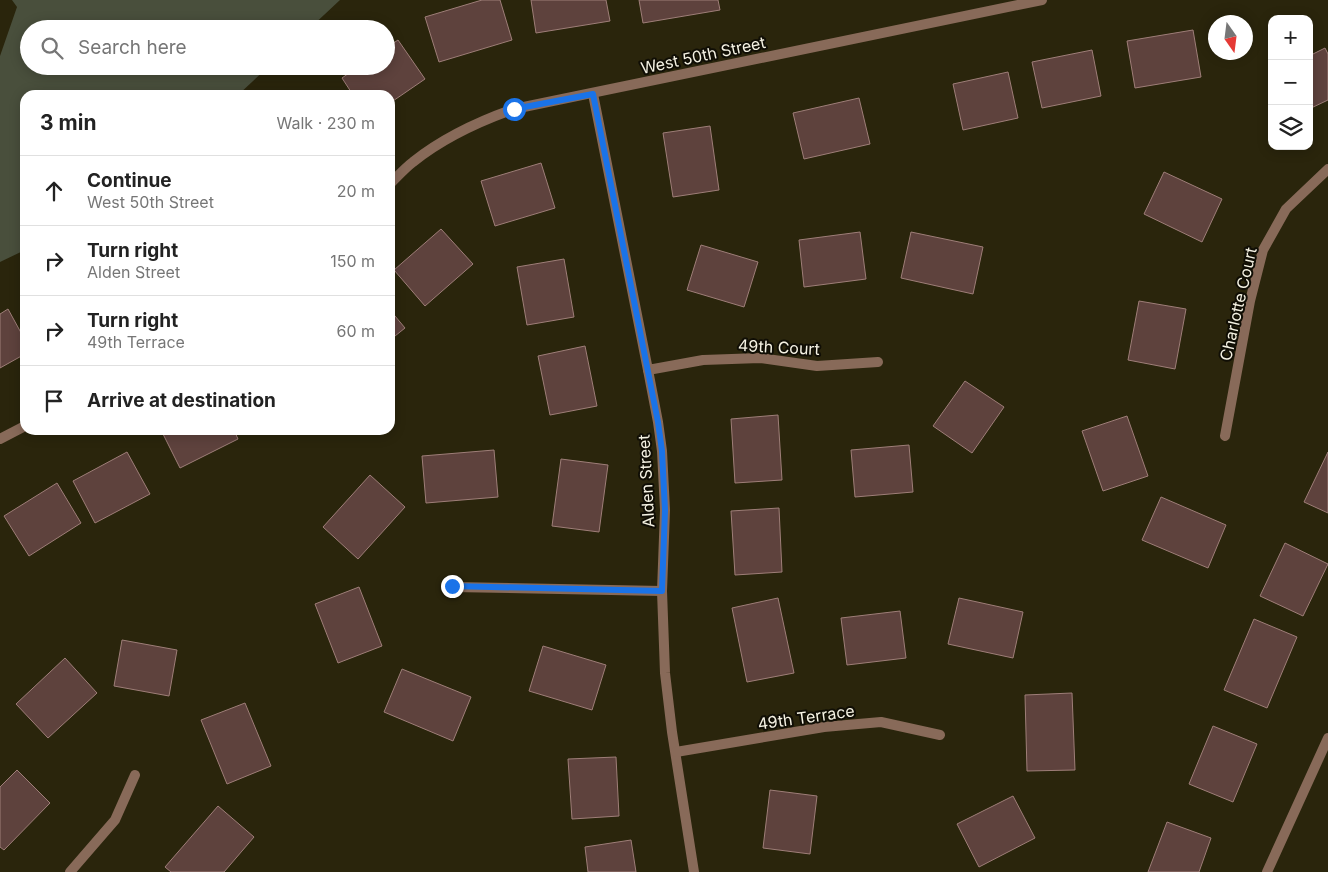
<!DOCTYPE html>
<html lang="en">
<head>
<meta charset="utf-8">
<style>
	:root { --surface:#fff; --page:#f2f2f2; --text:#222; --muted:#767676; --line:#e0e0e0 }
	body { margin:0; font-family:Inter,sans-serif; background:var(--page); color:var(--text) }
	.controls { position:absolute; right:15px; top:15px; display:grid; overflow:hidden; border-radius:10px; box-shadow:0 2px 12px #0003 }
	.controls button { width:45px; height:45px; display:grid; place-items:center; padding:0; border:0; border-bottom:1px solid var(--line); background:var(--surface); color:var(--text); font:25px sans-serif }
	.compass { position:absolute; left:1208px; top:15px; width:45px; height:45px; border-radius:50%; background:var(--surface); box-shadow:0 2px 12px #0003; rotate:166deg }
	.stop { position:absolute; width:15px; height:15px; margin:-11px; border:4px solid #1a73e8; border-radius:50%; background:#fff }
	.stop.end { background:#1a73e8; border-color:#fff; box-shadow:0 1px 5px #0008 }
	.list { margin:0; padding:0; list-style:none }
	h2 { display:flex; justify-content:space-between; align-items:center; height:65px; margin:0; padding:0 20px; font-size:21px }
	h2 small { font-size:16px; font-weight:400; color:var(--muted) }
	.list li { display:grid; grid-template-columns:32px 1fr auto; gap:15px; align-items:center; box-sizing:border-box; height:70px; padding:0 20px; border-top:1px solid var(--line) }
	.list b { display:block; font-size:19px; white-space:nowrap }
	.list p { margin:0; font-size:16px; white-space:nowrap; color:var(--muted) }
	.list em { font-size:16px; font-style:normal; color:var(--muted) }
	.icon { flex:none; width:28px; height:28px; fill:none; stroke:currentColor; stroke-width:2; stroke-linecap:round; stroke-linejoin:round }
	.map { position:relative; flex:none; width:1328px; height:872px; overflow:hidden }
	.search { position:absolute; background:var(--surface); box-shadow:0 2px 12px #0003; left:20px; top:20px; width:375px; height:55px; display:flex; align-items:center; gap:12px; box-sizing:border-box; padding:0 18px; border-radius:28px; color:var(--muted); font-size:19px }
	.panel { position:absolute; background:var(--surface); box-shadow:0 2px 12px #0003; left:20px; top:90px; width:375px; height:345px; border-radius:15px }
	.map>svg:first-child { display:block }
</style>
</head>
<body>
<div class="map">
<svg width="1328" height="872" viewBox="0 0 1328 872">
	<rect width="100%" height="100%" fill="#2a250c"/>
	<!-- green -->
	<path fill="#494f3c" d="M12 0H340L309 29H29V66H269L238 95H25V250L0 262V56L17 7Z"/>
	<!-- building -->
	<g fill="#5e423d" stroke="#9e7e78">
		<path d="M482 0H500L512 40 439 62 425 17Z"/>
		<path d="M531 0H606L610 21 536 33Z"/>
		<path d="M639 0H718L720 10 643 23Z"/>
		<path d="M1193 30 1201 77 1135 88 1127 41Z"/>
		<path d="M398 40 425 79 390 103V95H353L342 78 359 66H386V48Z"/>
		<path d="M1325 48 1328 54V100L1309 109V56Z"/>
		<path d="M1092 50 1101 96 1042 108 1032 62Z"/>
		<path d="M1008 72 1018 118 963 130 953 84Z"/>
		<path d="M859 98 870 144 804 159 793 113Z"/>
		<path d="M710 126 719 190 673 197 663 133Z"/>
		<path d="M541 163 555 208 495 226 481 181Z"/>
		<path d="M1164 172 1222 199 1202 242 1144 214Z"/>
		<path d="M441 229 473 264 425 306 394 270Z"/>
		<path d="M860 232 866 279 804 287 799 240Z"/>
		<path d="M911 232 983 247 973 294 901 278Z"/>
		<path d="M701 245 758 262 744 307 687 290Z"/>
		<path d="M564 259 574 317 527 325 517 267Z"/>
		<path d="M1139 301 1186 309 1175 369 1128 360Z"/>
		<path d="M8 309 25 340V354L0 368V314Z"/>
		<path d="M390 310 405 328 390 340Z"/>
		<path d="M585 346 597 406 550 415 538 356Z"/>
		<path d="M965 381 1004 407 972 453 933 426Z"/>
		<path d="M778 415 782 480 735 483 731 419Z"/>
		<path d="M1127 416 1148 476 1103 491 1082 431Z"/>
		<path d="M161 430H234L238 439 180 468Z"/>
		<path d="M909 445 913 492 855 497 851 450Z"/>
		<path d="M494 450 498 497 426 503 422 456Z"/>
		<path d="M127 452 150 494 95 523 73 481Z"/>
		<path d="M1328 452V513L1304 502Z"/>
		<path d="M561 459 608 465 599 532 552 526Z"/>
		<path d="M370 475 405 507 358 559 323 527Z"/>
		<path d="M57 483 81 523 29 556 4 516Z"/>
		<path d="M1161 497 1226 525 1208 568 1142 540Z"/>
		<path d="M779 508 782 572 735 575 731 511Z"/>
		<path d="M1285 543 1328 564 1303 616 1260 596Z"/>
		<path d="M359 587 382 646 338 663 315 604Z"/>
		<path d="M778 598 794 673 747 682 732 608Z"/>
		<path d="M959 598 1023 612 1013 658 948 644Z"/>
		<path d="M900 611 906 658 847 665 841 618Z"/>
		<path d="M1254 619 1297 637 1267 708 1224 690Z"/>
		<path d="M122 640 177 650 169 696 114 686Z"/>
		<path d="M543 646 606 665 592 710 529 691Z"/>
		<path d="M65 658 97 693 48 738 16 704Z"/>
		<path d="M402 669 471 697 453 741 384 712Z"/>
		<path d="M1072 693 1075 770 1027 771 1025 695Z"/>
		<path d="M245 703 271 766 227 784 201 720Z"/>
		<path d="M1213 726 1257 744 1233 802 1189 784Z"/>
		<path d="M616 757 619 816 572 819 568 759Z"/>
		<path d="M17 770 50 803 4 850 0 847V787Z"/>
		<path d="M770 790 817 796 810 854 763 848Z"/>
		<path d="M1013 796 1035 838 979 867 957 824Z"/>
		<path d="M218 806 254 837 224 872H171L165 867Z"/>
		<path d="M1167 822 1211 838 1199 872H1148Z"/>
		<path d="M631 840 636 872H588L585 847Z"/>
	</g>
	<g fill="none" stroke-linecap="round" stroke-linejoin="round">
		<!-- minor -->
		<g stroke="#886a59" stroke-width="10">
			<path d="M593 94 648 370 658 422 662 451 665 510 662 591 665 673 672 732 694 872"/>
			<path d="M390 184C397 177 405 168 413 162 443 138 477 122 514 109L1042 0"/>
			<path d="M648 370 703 360 760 358 817 366 878 362"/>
			<path d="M1225 436 1250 301 1263 250 1286 209 1328 169"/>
			<path d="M0 439 25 426"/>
			<path d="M452 587 662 591"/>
			<path d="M676 752 824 727 881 722 940 735"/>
			<path d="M70 872 115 820 135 775"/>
			<path d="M1267 872 1328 738"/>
		</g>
	</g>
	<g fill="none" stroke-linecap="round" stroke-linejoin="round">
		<!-- route -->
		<path stroke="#1a73e8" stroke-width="6" d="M452 586 662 591 665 510 662 451 658 422 593 94 514 109"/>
	</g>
	<g text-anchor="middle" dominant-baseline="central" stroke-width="4" stroke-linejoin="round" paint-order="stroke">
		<!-- street labels -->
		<g font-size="16" fill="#f5f2e3" stroke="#100e05">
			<text transform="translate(703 55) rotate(-12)">West 50th Street</text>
			<text transform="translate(1238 304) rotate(-77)">Charlotte Court</text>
			<text transform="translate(779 347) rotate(3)">49th Court</text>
			<text transform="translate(646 481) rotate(-93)">Alden Street</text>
			<text transform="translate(806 717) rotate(-8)">49th Terrace</text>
		</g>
	</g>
</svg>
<div class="controls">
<button>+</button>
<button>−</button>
<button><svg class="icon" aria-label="layers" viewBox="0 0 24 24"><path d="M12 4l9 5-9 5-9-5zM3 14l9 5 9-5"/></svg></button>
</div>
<svg class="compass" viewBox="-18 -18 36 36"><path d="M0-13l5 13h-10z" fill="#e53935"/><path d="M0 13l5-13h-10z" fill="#767676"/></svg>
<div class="stop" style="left:514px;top:109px"></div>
<div class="stop end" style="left:452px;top:586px"></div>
<div class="search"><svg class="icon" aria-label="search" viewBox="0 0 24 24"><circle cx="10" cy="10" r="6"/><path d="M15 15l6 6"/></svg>Search here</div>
<section class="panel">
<h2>3 min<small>Walk · 230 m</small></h2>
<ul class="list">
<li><svg class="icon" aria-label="ahead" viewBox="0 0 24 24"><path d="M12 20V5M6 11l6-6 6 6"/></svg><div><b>Continue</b><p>West 50th Street</p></div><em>20 m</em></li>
<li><svg class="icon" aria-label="right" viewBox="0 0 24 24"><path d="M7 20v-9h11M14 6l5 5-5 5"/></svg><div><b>Turn right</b><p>Alden Street</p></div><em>150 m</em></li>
<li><svg class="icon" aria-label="right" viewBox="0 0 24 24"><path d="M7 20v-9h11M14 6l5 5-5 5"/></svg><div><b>Turn right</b><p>49th Terrace</p></div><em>60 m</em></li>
<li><svg class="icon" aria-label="arrive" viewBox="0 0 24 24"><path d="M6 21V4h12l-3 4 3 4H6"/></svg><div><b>Arrive at destination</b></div></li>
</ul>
</section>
</div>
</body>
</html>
